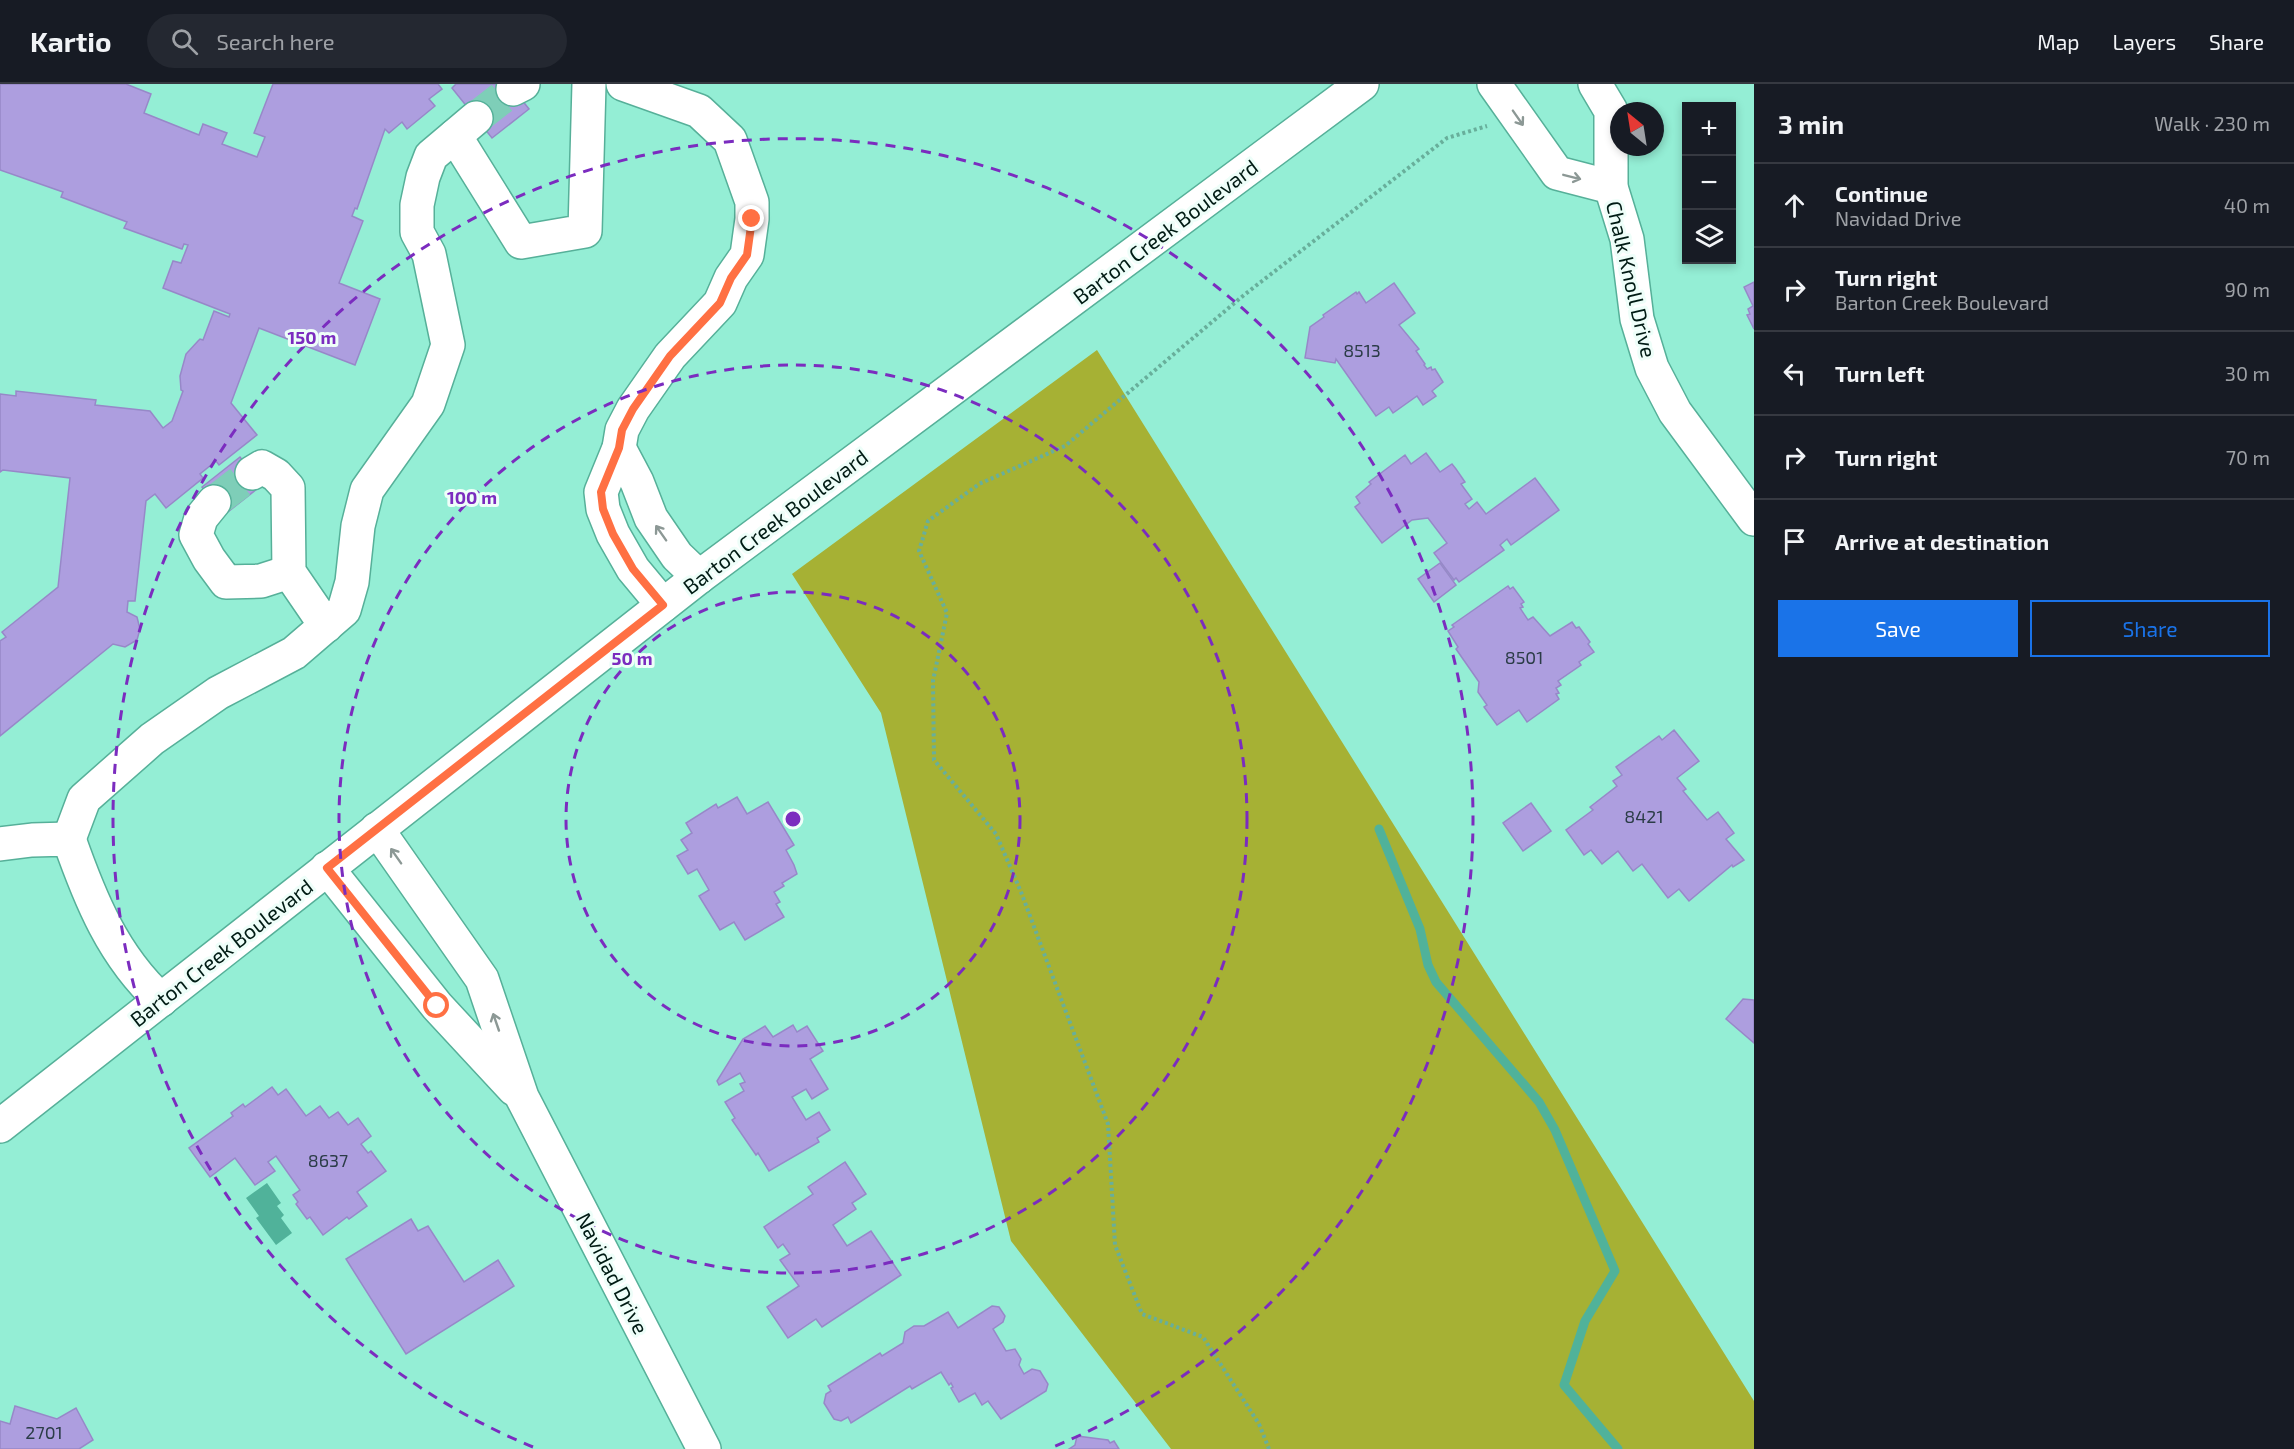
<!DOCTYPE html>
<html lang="en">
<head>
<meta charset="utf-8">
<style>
	:root { --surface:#171b24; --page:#242831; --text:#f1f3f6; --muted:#9ea1a6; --line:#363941; --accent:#1a73e8 }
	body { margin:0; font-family:"Exo 2",sans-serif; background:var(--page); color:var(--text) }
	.controls { position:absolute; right:18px; top:18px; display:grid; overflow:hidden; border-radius:0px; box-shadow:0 3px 9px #0003 }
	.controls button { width:54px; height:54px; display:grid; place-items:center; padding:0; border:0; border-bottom:2px solid var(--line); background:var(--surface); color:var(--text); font:30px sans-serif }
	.compass { position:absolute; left:1610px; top:18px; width:54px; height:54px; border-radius:50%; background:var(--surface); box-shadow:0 3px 9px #0003; rotate:330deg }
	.stop { position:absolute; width:18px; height:18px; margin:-14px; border:4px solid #ff7043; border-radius:50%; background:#fff }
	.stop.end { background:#ff7043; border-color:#fff; box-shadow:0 2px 6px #0008 }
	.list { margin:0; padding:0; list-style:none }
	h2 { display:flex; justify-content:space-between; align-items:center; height:78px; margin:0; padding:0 24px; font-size:26px }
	h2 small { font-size:20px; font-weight:400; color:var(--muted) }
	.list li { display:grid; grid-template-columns:39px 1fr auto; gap:18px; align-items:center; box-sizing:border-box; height:84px; padding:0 24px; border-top:2px solid var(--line) }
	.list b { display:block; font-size:22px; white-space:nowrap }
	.list p { margin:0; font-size:20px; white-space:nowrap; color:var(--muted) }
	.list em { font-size:20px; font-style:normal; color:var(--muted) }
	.actions { display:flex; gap:12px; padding:18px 24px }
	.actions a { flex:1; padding:14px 0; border:2px solid var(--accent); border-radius:0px; text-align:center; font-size:21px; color:var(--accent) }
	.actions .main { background:var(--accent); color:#fff }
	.icon { flex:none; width:33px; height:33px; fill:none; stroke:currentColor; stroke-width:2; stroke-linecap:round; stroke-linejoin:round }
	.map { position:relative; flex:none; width:1754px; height:1365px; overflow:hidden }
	header { display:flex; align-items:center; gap:36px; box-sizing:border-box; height:84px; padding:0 30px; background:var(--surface); border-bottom:2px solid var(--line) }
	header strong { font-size:28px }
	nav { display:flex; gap:33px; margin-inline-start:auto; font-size:21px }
	.search { width:420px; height:54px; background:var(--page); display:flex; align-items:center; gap:15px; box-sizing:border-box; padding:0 21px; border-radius:33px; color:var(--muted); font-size:22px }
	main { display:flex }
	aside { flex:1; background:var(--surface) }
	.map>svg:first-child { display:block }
</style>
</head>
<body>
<header>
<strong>Kartio</strong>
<div class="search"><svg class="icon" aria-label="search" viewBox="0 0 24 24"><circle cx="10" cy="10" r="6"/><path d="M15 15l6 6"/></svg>Search here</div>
<nav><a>Map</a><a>Layers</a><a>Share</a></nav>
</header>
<main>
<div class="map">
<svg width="1754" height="1365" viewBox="0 0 1754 1365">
	<rect width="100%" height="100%" fill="#94eed5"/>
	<!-- green -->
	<path fill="#a6b134" d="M1097 266 1754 1317V1365H1171L1011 1157 881 629 792 490Z"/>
	<!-- water -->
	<path fill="#50b29a" d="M267 1099 281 1119 277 1122 284 1131 281 1134 292 1149 276 1161 256 1134 259 1132 246 1114Z"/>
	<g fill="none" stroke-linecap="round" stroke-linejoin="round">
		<!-- stream -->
		<path stroke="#50b29a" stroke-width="9" d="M1379 745 1420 845 1428 881 1436 898 1539 1018 1555 1046 1615 1187 1585 1237 1564 1301 1618 1365"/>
	</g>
	<!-- building -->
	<g fill="#ad9edf" stroke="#9788c8" stroke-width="1.5">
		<path d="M0 0H126L151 10 144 29 199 51 203 40 227 49 222 60 257 73 265 53 254 49 273 0H438L442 5 429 15 435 22 407 45 402 38 389 49 385 45 357 125 355 124 352 132 363 137 339 199 380 215 355 281 259 244 231 319 257 351 219 381 216 377 200 390 203 394 166 424 155 410 146 417 135 517H128L127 528 137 533 140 545 137 556 125 563 113 560 0 652V557L6 553 2 548 58 503 70 394 3 386 0 388V310L16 312V307L96 316 95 321 150 327 163 344 172 337 183 307 181 306 180 292 186 270 198 257 200 255 203 256 214 227 229 233 230 230 163 204 173 177 181 179 188 161 184 160 182 165 124 144 127 138 61 113 63 108 0 86Z"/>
		<path d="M456 0H509L529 25 492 54 452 4Z"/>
		<path d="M1754 198V245L1747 231 1750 230 1748 225 1753 222 1744 203Z"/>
		<path d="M1394 199 1415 229 1399 241 1419 265 1416 267 1425 280 1424 281 1427 285 1431 283 1432 286 1435 285 1443 298 1432 307 1436 312 1423 321 1417 312 1393 329 1389 323 1376 332 1336 275 1335 279 1305 274 1310 243 1324 233 1323 231 1356 208 1357 210 1359 208 1366 219Z"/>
		<path d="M1426 369 1440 388 1452 380 1456 385 1465 398 1461 400 1472 415 1465 420 1469 425 1477 418 1486 430 1535 394 1559 426 1511 461 1507 455 1500 461 1504 466 1459 498 1456 494 1454 496 1434 469 1447 459 1428 434 1412 436 1382 459 1355 423 1360 419 1356 413 1371 400 1369 398 1405 371 1411 380Z"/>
		<path d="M240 373 262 401 224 431 202 403Z"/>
		<path d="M1440 479 1456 501 1434 518 1418 495Z"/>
		<path d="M1508 502 1510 505 1513 503 1524 518 1521 520 1523 523 1520 524 1528 536 1533 533 1550 552 1572 538 1576 544 1579 543 1590 558 1588 560 1594 568 1579 578 1581 581 1558 597 1561 601 1556 604 1559 609 1556 610 1559 615 1527 638 1519 626 1497 641 1484 623 1487 621 1478 608 1479 598 1456 565 1458 563 1448 547 1454 543 1452 541Z"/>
		<path d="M1674 646 1699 677 1677 694 1686 705 1683 707 1707 736 1718 728 1734 749 1726 755 1744 776 1733 783 1732 781 1689 817 1679 805 1668 814 1642 780 1633 787 1618 767 1602 780 1591 766 1584 771 1566 746 1593 726 1590 723 1617 702 1613 697 1622 691 1616 683 1659 652 1662 656Z"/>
		<path d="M737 713 747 730 768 718 794 761 786 766 794 781 797 790 782 799 784 802 774 808 780 818 776 820 784 833 745 856 734 838 720 846 699 812 709 806 697 785 688 790 677 772 688 766 681 756 692 749 686 739 716 720 718 724Z"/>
		<path d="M1531 719 1551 747 1523 767 1503 739Z"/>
		<path d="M1743 915 1754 916V959L1726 935Z"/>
		<path d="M793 941 797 948 807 942 823 967 810 975 828 1005 812 1015 806 1005 792 1013 806 1036 819 1028 830 1046 817 1054 819 1058 769 1087 758 1069 756 1071 732 1036 735 1034 725 1018 744 1007 740 1000 745 998 740 989 719 1001 717 997 743 955 765 942 773 953Z"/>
		<path d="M272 1003 278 1011 286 1005 306 1032 320 1022 329 1034 338 1028 348 1041 358 1034 371 1052 361 1060 368 1069 371 1067 386 1087 357 1108 367 1122 349 1135 347 1133 323 1151 310 1133 307 1135 296 1120 298 1118 293 1111 300 1106 276 1072 268 1078 275 1087 255 1101 235 1074 210 1093 189 1064 233 1032 231 1029 243 1020 245 1023Z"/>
		<path d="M845 1078 866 1110 852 1119 856 1125 833 1141 847 1162 871 1147 901 1191 822 1243 816 1235 788 1254 767 1223 799 1202 780 1176 790 1170 783 1160 778 1164 764 1143 813 1110 808 1103Z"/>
		<path d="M411 1135 418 1147 428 1142 464 1198 498 1176 514 1202 406 1270 346 1175Z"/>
		<path d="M992 1222 999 1223 1005 1232 1003 1238 993 1245 1006 1267 1015 1265 1021 1275 1019 1281 1024 1290 1032 1285 1040 1287 1048 1300 1046 1307 1001 1335 988 1317 982 1321 975 1309 959 1318 951 1304 953 1303 951 1299 949 1301 941 1288 912 1305 910 1302 851 1339 848 1333 841 1337 834 1335 824 1319 826 1310 831 1307 828 1302 880 1269 882 1272 903 1259 905 1248 914 1242H924L948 1228 958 1244Z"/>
		<path d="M15 1322 57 1335 76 1324 93 1356 79 1365H0V1337L10 1340Z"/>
		<path d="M1077 1352 1108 1356 1110 1359 1114 1357 1119 1365H1069L1075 1361Z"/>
	</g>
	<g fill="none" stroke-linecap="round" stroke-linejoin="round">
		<!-- minor-tunnel -->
		<g stroke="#7eceb8" stroke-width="33" stroke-dasharray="33 16" stroke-linecap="butt">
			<path d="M476 34 513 5"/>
			<path d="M214 418 252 389"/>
		</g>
		<defs>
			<g id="minor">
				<path d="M623 0 699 27 730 56 752 118V135L747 171 731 194 720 219 670 272 633 325 622 346 619 364 601 408 603 425 613 450 633 485 663 521"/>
				<path d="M1494 0 1557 89 1611 103"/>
				<path d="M1595 0 1611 27V103L1627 155 1637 235 1652 284 1675 328 1754 435"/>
				<path d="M513 5 523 0"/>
				<path d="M455 52 521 158 585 147 589 0"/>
				<path d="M619 364 637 398 651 434 677 472 699 493"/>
				<path d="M252 389 262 383 276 391 288 404 289 488 326 542"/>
				<path d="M214 418 201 434 196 451 209 475 226 498 261 497 289 488"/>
				<path d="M377 745 482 895 522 1013 704 1365"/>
				<path d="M69 755 84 715 152 655 218 609 294 569 344 526 352 498 358 442 367 406 428 320 448 261 429 170 417 148V121L423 93 431 72 476 34"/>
				<path d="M0 760 32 756 69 755C90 815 113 872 161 916"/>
				<path d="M327 784 437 922 514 1005"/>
				<path d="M0 1042 699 493 1362 0"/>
			</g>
		</defs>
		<!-- minor casing -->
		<use href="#minor" stroke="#56b099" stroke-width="36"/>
		<!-- path -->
		<path stroke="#68af9b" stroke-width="4" stroke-dasharray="3 3" stroke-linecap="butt" d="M1269 1365 1259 1340 1203 1253 1142 1230 1115 1161 1108 1040 1021 808 996 750 934 676 933 597 947 529 919 467 928 437 979 400 1065 362 1244 211 1447 54 1487 42"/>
		<!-- minor -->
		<use href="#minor" stroke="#fff" stroke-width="33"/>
	</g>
	<!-- one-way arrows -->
	<defs><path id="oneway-shaft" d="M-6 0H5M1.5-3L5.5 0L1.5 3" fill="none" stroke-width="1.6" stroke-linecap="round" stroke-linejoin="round" transform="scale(1.5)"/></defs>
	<g stroke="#8c9895">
		<use href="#oneway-shaft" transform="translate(1518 34) rotate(55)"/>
		<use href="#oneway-shaft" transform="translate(1572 93) rotate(14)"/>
		<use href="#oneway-shaft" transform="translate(661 449) rotate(-125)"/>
		<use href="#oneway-shaft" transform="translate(396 772) rotate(-125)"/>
		<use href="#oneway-shaft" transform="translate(496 938) rotate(-109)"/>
	</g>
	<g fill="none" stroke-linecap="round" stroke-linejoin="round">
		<!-- route -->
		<path stroke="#ff7043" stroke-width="8" d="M437 922 327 784 663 521 633 485 613 450 603 425 601 408 619 364 622 346 633 325 670 272 720 219 731 194 747 171 752 135"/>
	</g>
	<!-- distance rings -->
	<g fill="none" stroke="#7b2cbf" stroke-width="3" stroke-dasharray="10 8">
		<circle cx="793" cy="735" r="227"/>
		<circle cx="793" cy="735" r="454"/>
		<path d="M533 1363A680 680 0 1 1 1053 1363"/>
	</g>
	<g text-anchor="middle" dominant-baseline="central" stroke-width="6" stroke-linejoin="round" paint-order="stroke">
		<!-- number labels -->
		<g font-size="18" fill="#2b3c47">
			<text x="1362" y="266">8513</text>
			<text x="1524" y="573">8501</text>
			<text x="1644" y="732">8421</text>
			<text x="328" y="1076">8637</text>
			<text x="44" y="1348">2701</text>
		</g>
		<!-- street labels -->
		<g font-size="21" fill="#001b14" stroke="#eefef9">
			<text transform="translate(1165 147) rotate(-37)">Barton Creek Boulevard</text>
			<text transform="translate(1632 195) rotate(77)">Chalk Knoll Drive</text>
			<text transform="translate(775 437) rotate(-37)">Barton Creek Boulevard</text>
			<text transform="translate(221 868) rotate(-38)">Barton Creek Boulevard</text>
			<text transform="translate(613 1189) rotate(63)">Navidad Drive</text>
		</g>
	</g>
	<circle cx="793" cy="735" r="9" fill="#7b2cbf" stroke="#eefef9" stroke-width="3"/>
	<g font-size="18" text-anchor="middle" font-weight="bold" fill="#7b2cbf" stroke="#eefef9" stroke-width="6" stroke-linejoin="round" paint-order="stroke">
		<text x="312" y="260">150 m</text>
		<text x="472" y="420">100 m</text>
		<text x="632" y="581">50 m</text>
	</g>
</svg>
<div class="controls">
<button>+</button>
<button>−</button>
<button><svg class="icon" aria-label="layers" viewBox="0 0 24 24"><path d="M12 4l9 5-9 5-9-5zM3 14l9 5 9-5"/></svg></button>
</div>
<svg class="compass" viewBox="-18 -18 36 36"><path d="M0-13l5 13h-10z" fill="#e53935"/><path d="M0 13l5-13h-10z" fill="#9ea1a6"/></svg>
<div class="stop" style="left:437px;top:922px"></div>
<div class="stop end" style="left:752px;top:135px"></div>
</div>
<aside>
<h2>3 min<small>Walk · 230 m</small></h2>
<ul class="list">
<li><svg class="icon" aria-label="ahead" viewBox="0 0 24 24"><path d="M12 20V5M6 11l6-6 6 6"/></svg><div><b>Continue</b><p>Navidad Drive</p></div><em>40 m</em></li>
<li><svg class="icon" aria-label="right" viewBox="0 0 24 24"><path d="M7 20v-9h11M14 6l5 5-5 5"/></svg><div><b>Turn right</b><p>Barton Creek Boulevard</p></div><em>90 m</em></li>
<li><svg class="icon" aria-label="left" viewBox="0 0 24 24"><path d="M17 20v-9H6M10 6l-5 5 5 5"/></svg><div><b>Turn left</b></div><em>30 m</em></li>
<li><svg class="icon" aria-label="right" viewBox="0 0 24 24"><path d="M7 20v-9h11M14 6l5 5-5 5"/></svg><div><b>Turn right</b></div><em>70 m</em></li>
<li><svg class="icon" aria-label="arrive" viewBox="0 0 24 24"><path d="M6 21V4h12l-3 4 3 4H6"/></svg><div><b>Arrive at destination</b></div></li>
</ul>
<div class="actions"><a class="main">Save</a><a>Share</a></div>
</aside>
</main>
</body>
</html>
